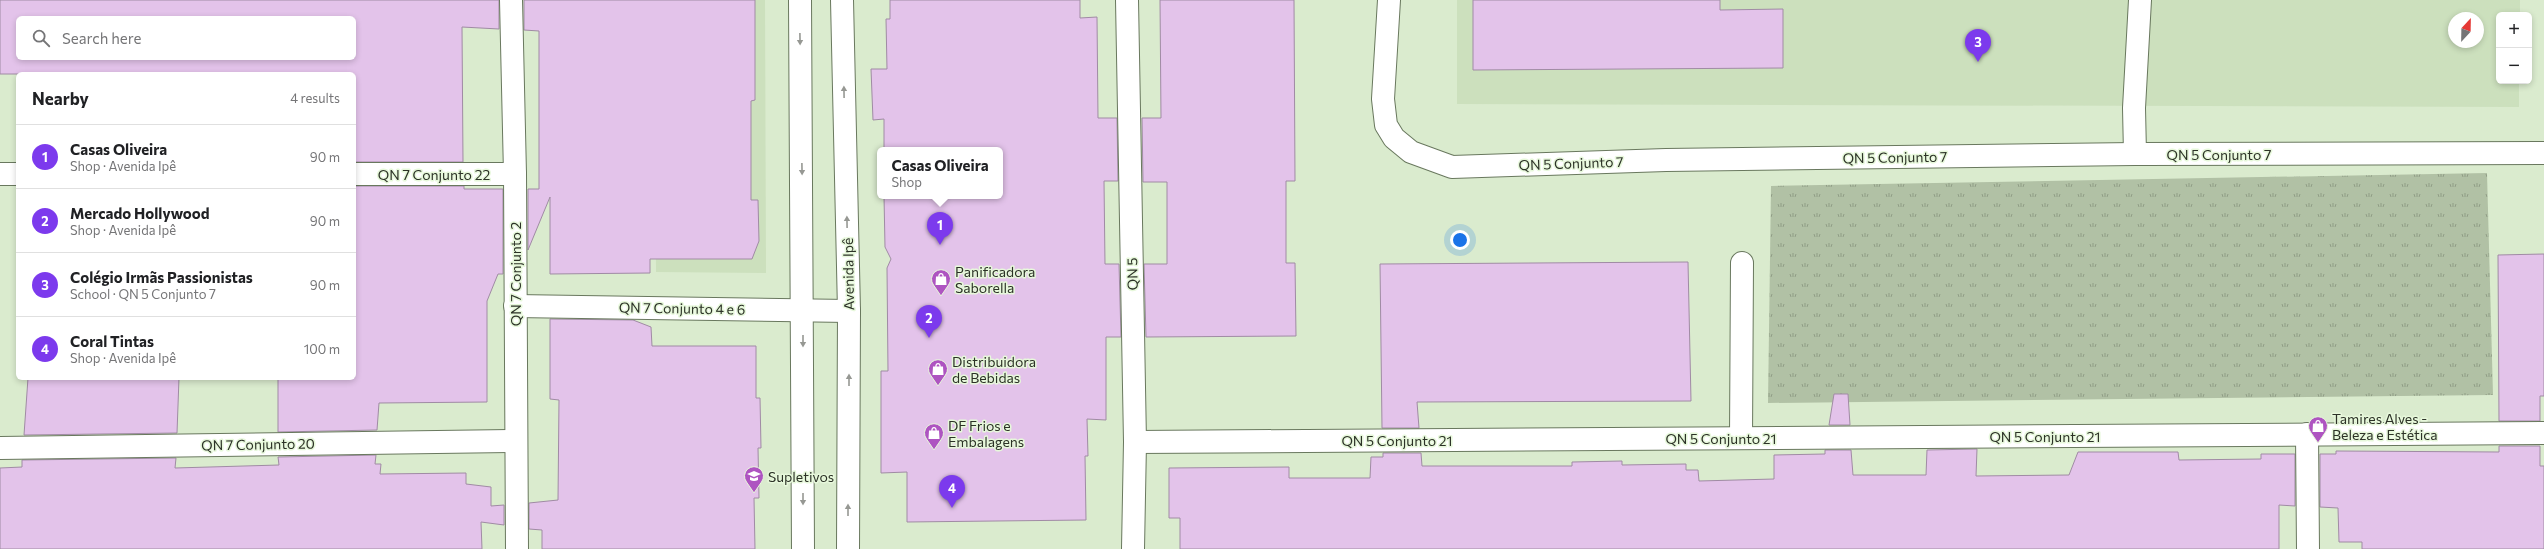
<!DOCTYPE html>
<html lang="en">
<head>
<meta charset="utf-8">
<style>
	:root { --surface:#fff; --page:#f6f6f6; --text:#202124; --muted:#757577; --line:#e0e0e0; --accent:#7c3aed }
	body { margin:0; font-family:Commissioner,sans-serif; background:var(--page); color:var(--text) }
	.controls { position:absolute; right:12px; top:12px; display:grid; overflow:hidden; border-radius:6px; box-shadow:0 2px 6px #0003 }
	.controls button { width:36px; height:36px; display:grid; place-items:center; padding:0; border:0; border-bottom:1px solid var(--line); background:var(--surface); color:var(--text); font:20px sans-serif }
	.compass { position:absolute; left:2448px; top:12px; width:36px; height:36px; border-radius:50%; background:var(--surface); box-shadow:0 2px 6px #0003; rotate:22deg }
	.you { position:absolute; left:1460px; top:240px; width:14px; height:14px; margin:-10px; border:3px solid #fff; border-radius:50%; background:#1a73e8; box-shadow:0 0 0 6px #1a73e833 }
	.badge { display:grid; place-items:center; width:26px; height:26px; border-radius:50%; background:var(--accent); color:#fff; font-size:13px; font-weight:700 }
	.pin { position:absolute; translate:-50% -33px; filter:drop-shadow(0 1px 2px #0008) }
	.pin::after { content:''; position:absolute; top:21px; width:14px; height:12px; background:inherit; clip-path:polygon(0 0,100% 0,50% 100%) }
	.popup { position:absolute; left:877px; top:147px; width:126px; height:52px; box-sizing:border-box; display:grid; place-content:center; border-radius:6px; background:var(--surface); filter:drop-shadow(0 1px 3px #0005); font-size:13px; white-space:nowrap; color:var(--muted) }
	.popup b { font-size:15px; color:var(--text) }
	.popup::after { content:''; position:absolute; left:50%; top:100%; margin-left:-8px; border:8px solid transparent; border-top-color:var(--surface) }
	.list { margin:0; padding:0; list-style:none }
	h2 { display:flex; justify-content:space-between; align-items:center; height:52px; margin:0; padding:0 16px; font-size:17px }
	h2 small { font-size:13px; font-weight:400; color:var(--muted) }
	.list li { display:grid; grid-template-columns:26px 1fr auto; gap:12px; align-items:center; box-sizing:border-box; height:64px; padding:0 16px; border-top:1px solid var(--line) }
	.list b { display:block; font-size:15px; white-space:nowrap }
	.list p { margin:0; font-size:13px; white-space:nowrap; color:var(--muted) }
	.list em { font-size:13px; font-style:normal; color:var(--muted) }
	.icon { flex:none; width:22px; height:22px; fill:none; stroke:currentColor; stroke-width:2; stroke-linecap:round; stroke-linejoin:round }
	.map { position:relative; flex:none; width:2544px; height:549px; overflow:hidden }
	.search { position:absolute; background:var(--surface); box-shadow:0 2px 6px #0003; left:16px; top:16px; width:340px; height:44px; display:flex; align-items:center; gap:10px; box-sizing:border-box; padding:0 14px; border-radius:6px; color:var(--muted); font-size:15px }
	.panel { position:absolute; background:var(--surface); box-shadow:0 2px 6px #0003; left:16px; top:72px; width:340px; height:308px; border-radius:6px }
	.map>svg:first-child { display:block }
</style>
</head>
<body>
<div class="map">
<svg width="2544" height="549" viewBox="0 0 2544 549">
	<defs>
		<pattern id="grass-tufts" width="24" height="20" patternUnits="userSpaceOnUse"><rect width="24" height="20" fill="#b1c1a5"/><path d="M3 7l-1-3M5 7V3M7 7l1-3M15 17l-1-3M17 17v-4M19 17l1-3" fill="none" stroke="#909d86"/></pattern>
	</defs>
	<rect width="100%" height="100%" fill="#daebce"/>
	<!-- built -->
	<g fill="#cce0bd" fill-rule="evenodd">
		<path d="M655 0H765L766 273 656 272Z"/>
		<path d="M1457 0H2520V15H2499V81H2519V107L1457 104ZM2454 18H2478V42H2454Z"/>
	</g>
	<!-- grass -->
	<path fill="url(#grass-tufts)" d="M2487 173 2493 395 1768 403 1771 186Z"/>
	<!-- building -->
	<g fill="#e3c3ea" stroke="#a08ba4" fill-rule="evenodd">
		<path d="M0 0H499V29L462 27 463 162H354V74H0ZM18 18H354V58H18Z"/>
		<path d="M524 0H755V100L751 101V200H758L759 241 752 259H650V273L550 274V197L528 250V189H539V31L524 30Z"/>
		<path d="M890 0H1080V18L1097 17 1098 118H1117L1118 181H1104L1105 264H1119L1121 337H1106V420L1087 419 1088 456H1085L1086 520 907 522V472L881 473V371H888L887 268 891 259 885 247 884 196H1000V150H884V119L873 120 871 69H887L886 19H890Z"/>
		<path d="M1160 0H1294L1295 181H1286V263H1295L1296 336 1146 337 1144 264H1167V182H1143L1142 118H1161Z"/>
		<path d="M1473 0H1720V10L1783 9V68L1473 70Z"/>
		<path d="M354 186H464V189H503V274H498L487 301V402L379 403 377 430 278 432V378H354Z"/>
		<path d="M2544 254V396H2540V421H2499L2498 255Z"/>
		<path d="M1688 262 1691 401 1417 402 1419 428H1382L1380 264Z"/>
		<path d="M550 319 633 320 651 327 652 346H756V398H760L761 448H758L759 498H754L755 549H542V530L529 529V503L558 500 559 400 550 399Z"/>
		<path d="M28 378H179L177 433 24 435Z"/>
		<path d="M1834 394H1848L1850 425H1829Z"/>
		<path d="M2499 446H2540V466H2544V549H2362V542H2339L2338 508 2320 507V454H2336V451L2499 452Z"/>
		<path d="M1977 449 1976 476 2069 475 2078 452H2178L2179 460 2261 459V454H2295V506L2279 505V549H1180V518H1169V468L1289 467V478H1370L1371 457H1383V453H1421L1422 466H1572V462L1622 461V465L1686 464V470H1698L1699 481 1774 479V455L1825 454V450H1851L1853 475H1926L1927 450Z"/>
		<path d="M376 455 375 464H381L380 474 466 473V484L491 487V506L504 505V525L481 522 482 549H0V468L22 467V460L176 458 175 468 279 465 278 457Z"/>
	</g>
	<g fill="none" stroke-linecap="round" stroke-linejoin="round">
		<defs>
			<g id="service">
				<path d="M2135 154 2134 108 2140 0"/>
				<path d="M1741 438 1742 263"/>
			</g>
			<g id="minor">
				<path d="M511 0 515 174 517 549"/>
				<path d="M1127 0 1135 442 1133 549"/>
				<path d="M1389 0 1383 99 1386 125 1394 138 1411 152 1452 167 1666 160 2135 154 2544 153"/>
				<path d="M0 174H18"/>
				<path d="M354 174H515"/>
				<path d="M515 306 849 311"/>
				<path d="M2307 434 2308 549"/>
				<path d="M1135 442 2544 433"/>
				<path d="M0 448 515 441"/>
			</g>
			<g id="tertiary">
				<path d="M800 0 803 549"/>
				<path d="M842 0 849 311 848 549"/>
			</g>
		</defs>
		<!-- service casing -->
		<use href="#service" stroke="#69785e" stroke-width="24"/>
		<!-- minor casing -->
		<use href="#minor" stroke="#69785e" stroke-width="24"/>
		<!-- tertiary casing -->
		<use href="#tertiary" stroke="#69785e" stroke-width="24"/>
		<!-- service -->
		<use href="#service" stroke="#fff" stroke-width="22"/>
		<!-- minor -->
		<use href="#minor" stroke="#fff" stroke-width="22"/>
		<!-- tertiary -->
		<use href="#tertiary" stroke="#fff" stroke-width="22"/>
	</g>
	<!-- one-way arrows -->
	<defs><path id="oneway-solid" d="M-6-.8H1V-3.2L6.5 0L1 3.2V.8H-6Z"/></defs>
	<g fill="#969893">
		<use href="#oneway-solid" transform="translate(800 39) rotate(89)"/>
		<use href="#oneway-solid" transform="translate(844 92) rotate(-91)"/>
		<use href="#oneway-solid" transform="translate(802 169) rotate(89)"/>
		<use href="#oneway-solid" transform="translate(847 222) rotate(-91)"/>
		<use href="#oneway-solid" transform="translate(803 341) rotate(90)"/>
		<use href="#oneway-solid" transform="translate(849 380) rotate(-90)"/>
		<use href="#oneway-solid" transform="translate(803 499) rotate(90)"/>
		<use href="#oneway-solid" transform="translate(848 510) rotate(-90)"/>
	</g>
	<!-- icons -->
	<defs>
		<symbol id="shop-pin" viewBox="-11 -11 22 30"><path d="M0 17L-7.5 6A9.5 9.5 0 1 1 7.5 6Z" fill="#ae54c1" stroke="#e7f8db"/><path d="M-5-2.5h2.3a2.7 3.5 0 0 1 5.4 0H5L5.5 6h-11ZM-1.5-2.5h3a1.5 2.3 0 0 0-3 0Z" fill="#fff"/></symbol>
		<symbol id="university-pin" viewBox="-11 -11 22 30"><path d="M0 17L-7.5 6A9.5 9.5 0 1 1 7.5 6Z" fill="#ae54c1" stroke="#e7f8db"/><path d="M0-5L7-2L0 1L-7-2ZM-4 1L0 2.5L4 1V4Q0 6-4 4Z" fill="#fff"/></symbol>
	</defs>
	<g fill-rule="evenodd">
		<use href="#shop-pin" x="930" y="268" width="22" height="30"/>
		<use href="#shop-pin" x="927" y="358" width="22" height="30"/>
		<use href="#shop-pin" x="2307" y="415" width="22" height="30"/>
		<use href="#shop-pin" x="923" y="422" width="22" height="30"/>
		<use href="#university-pin" x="743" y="465" width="22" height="30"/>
	</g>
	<g text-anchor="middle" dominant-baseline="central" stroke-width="3" stroke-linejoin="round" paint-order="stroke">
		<!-- street labels -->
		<g font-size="14" fill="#2c3227" stroke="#e7f8db">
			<text x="2219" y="154">QN 5 Conjunto 7</text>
			<text transform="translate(1895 157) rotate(-1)">QN 5 Conjunto 7</text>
			<text transform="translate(1571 163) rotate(-2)">QN 5 Conjunto 7</text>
			<text x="434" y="174">QN 7 Conjunto 22</text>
			<text transform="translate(515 274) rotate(-90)">QN 7 Conjunto 2</text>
			<text transform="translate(848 274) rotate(-91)">Avenida Ipê</text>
			<text transform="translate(1132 274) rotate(-91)">QN 5</text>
			<text transform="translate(682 308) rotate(1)">QN 7 Conjunto 4 e 6</text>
			<text x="2045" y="436">QN 5 Conjunto 21</text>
			<text x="1721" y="438">QN 5 Conjunto 21</text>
			<text x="1397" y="440">QN 5 Conjunto 21</text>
			<text transform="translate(258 444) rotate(-1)">QN 7 Conjunto 20</text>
		</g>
		<!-- poi labels -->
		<g font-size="14" fill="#2c3227" stroke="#e7f8db" text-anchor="start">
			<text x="955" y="271">Panificadora<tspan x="955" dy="16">Saborella</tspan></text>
			<text x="952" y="361">Distribuidora<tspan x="952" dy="16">de Bebidas</tspan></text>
			<text x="2332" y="418">Tamires Alves -<tspan x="2332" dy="16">Beleza e Estética</tspan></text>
			<text x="948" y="425">DF Frios e<tspan x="948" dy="16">Embalagens</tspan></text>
			<text x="768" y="476">Supletivos</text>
		</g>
	</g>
</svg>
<div class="controls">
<button>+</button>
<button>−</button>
</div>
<svg class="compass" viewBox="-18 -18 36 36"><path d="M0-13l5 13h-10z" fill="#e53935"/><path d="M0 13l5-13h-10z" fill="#757577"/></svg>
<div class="you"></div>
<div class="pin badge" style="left:940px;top:245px">1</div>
<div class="popup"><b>Casas Oliveira</b>Shop</div>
<div class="pin badge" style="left:929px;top:338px">2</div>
<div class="pin badge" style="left:1978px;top:62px">3</div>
<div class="pin badge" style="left:952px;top:508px">4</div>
<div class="search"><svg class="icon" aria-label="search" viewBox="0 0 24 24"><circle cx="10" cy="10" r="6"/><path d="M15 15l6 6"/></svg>Search here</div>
<section class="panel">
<h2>Nearby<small>4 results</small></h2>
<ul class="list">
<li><span class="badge">1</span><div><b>Casas Oliveira</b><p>Shop · Avenida Ipê</p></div><em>90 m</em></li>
<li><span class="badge">2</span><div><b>Mercado Hollywood</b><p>Shop · Avenida Ipê</p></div><em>90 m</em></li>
<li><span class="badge">3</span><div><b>Colégio Irmãs Passionistas</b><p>School · QN 5 Conjunto 7</p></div><em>90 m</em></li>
<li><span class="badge">4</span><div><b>Coral Tintas</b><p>Shop · Avenida Ipê</p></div><em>100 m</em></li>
</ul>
</section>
</div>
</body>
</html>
